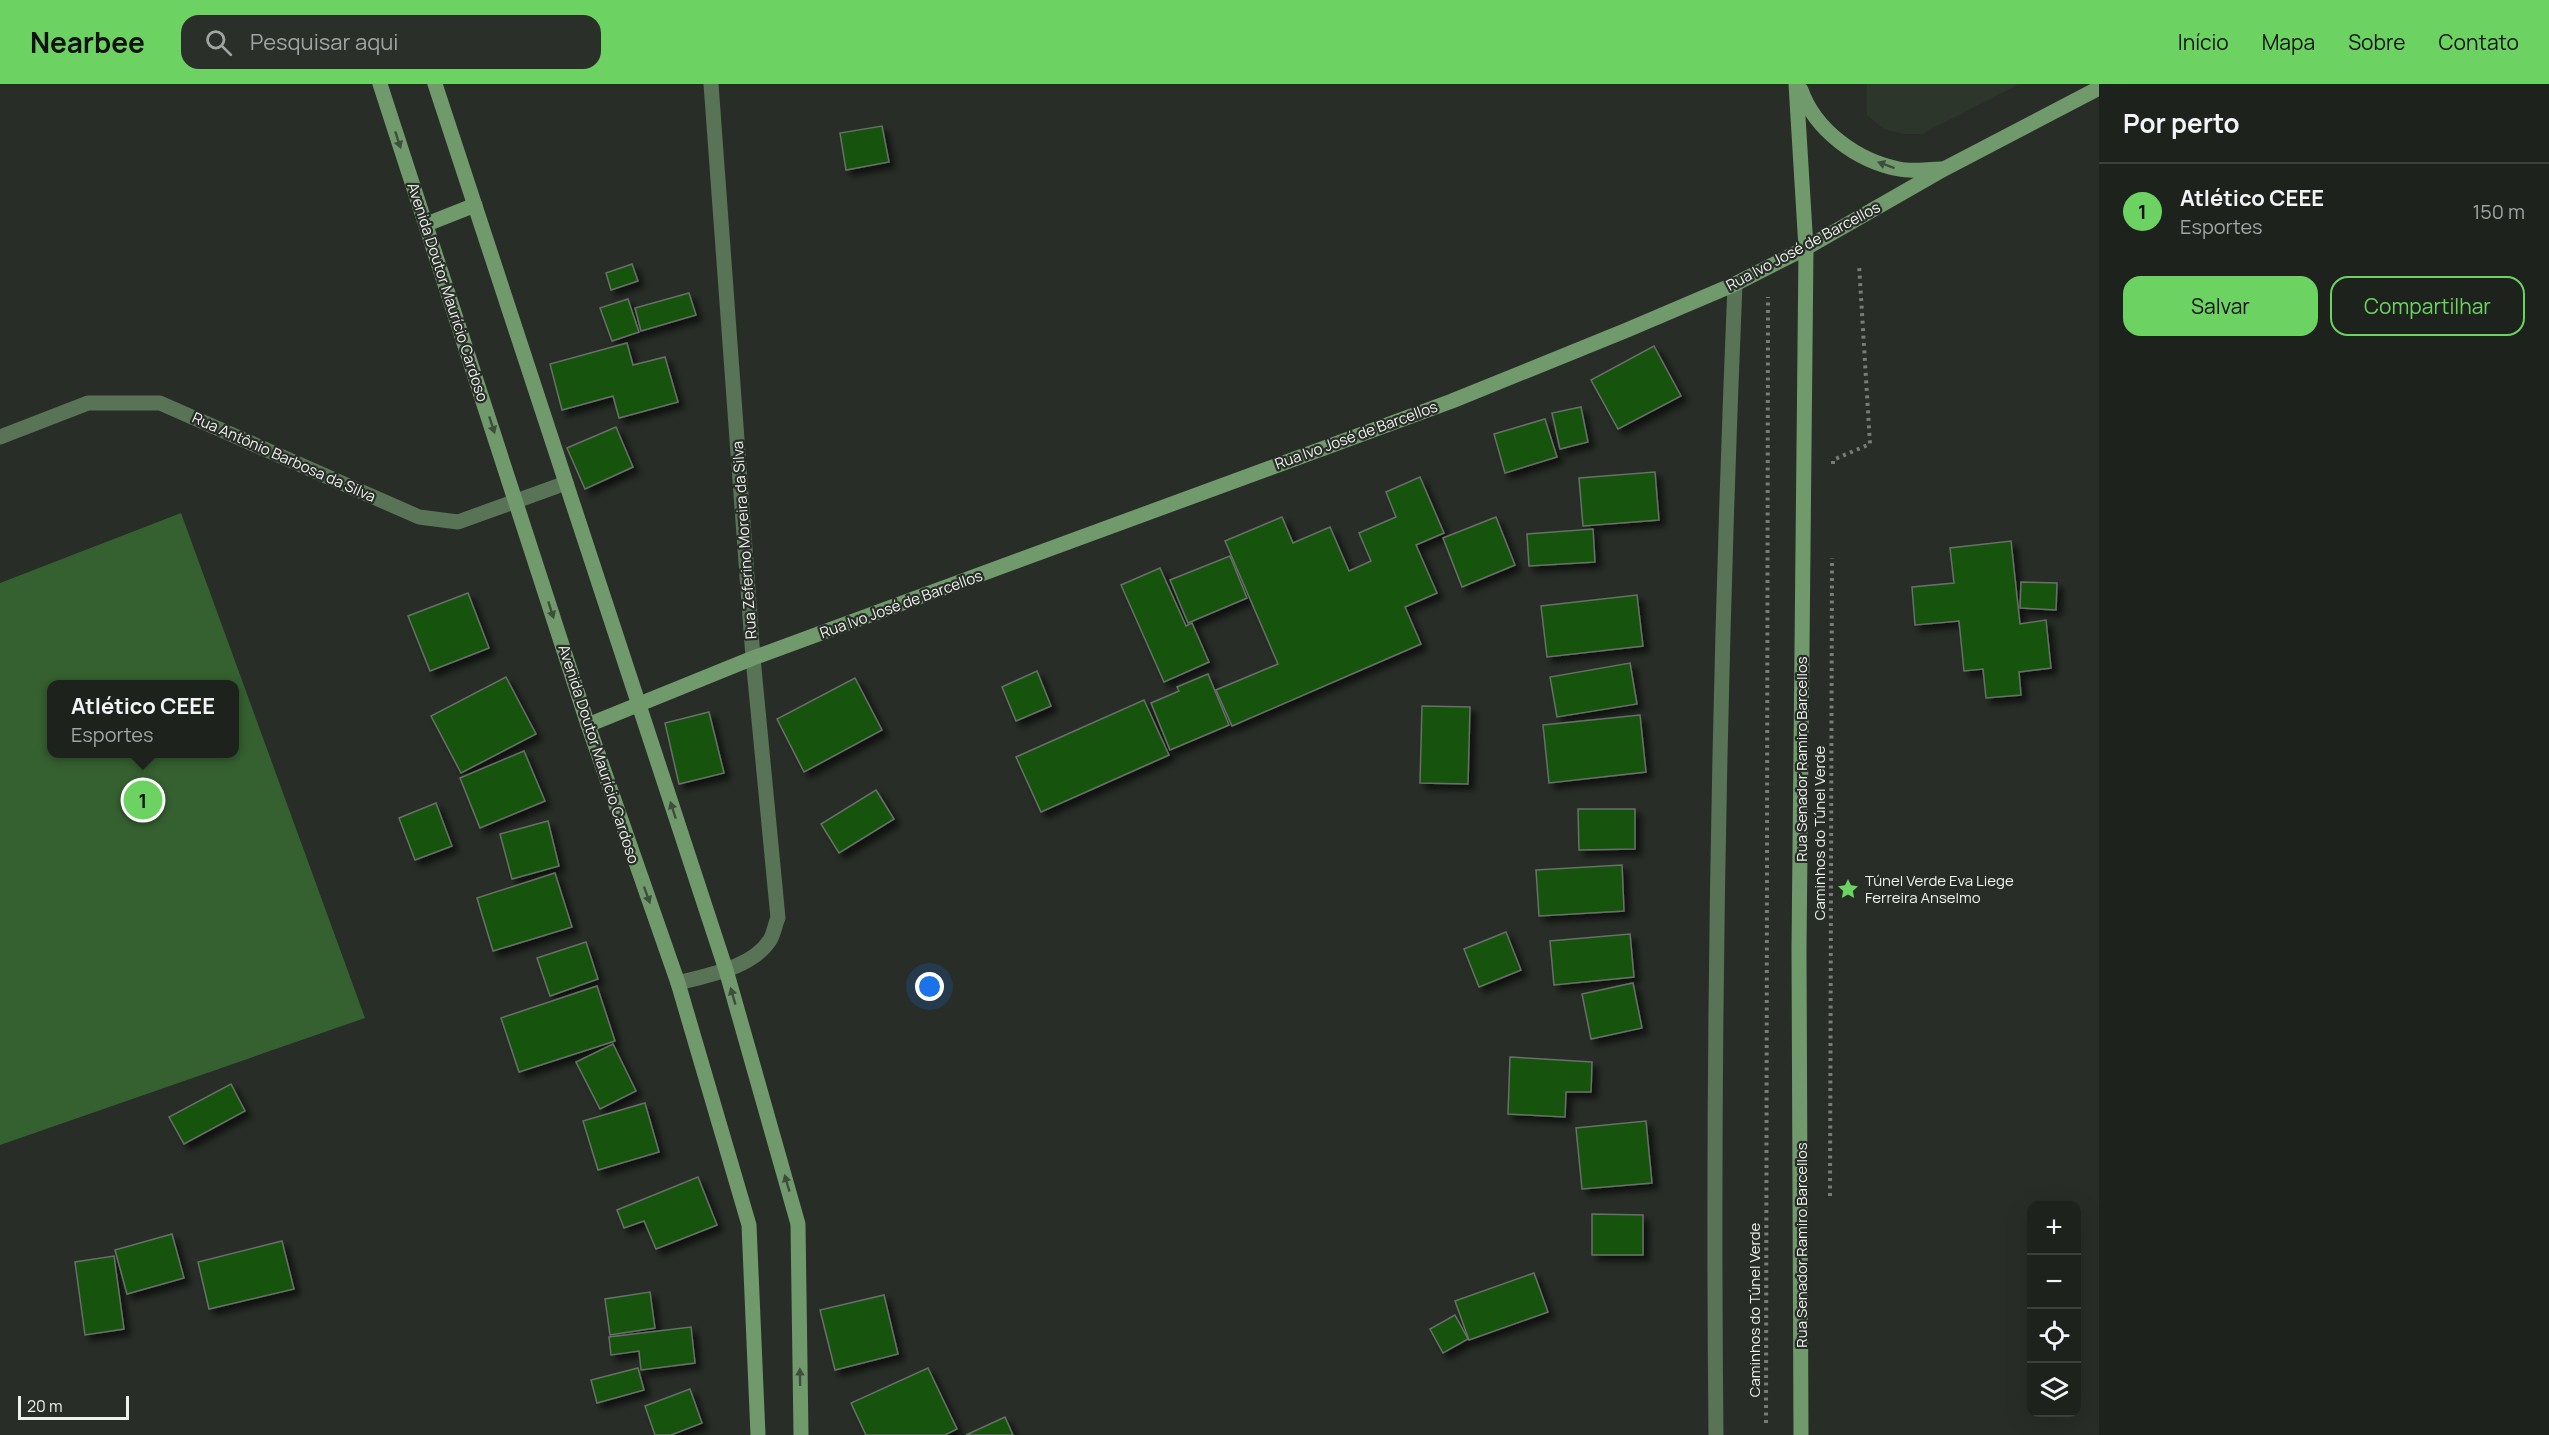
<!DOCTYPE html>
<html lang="pt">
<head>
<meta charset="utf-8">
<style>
	:root { --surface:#1e221d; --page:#2b2f2a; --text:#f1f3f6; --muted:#a1a4a4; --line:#3c3f3b; --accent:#6cd362 }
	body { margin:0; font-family:Manrope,sans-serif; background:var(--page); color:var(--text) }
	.controls { position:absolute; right:18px; bottom:18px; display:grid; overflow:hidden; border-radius:12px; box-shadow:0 6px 24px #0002 }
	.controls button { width:54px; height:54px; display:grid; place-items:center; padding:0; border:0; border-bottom:2px solid var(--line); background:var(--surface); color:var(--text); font:30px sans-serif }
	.scale { position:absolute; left:18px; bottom:15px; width:111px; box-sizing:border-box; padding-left:6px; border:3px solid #eef1ed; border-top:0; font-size:16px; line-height:21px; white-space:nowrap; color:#eef1ed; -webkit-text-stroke:4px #282d27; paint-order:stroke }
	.you { position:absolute; left:930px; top:903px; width:21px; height:21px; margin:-15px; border:4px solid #fff; border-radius:50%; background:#1a73e8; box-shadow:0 0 0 9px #1a73e833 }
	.badge { display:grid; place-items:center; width:39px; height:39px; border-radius:50%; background:var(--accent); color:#111; font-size:20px; font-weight:700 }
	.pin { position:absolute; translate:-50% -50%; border:3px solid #fff; box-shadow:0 2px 6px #0006 }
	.popup { position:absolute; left:47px; top:596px; width:192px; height:78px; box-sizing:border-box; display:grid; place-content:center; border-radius:12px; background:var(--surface); filter:drop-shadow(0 2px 4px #0005); font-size:20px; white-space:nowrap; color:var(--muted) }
	.popup b { font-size:22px; color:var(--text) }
	.popup::after { content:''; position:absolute; left:50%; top:100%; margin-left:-12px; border:12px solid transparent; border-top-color:var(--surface) }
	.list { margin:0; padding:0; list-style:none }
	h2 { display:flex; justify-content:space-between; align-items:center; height:78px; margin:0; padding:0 24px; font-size:26px }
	h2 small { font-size:20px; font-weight:400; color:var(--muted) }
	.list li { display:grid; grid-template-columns:39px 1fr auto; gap:18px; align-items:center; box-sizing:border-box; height:96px; padding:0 24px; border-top:2px solid var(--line) }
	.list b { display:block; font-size:22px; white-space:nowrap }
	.list p { margin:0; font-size:20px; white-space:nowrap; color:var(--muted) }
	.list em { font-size:20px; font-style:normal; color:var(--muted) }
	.actions { display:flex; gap:12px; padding:18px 24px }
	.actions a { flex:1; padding:14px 0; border:2px solid var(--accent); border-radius:18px; text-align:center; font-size:21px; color:var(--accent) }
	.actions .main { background:var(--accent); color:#111 }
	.icon { flex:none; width:33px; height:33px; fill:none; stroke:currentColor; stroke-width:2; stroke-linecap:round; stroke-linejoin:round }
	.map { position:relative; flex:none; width:2099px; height:1351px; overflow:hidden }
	header { display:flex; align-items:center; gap:36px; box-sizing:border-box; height:84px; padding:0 30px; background:var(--accent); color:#111 }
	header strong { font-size:28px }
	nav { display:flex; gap:33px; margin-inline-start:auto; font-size:21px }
	.search { width:420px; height:54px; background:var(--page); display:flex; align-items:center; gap:15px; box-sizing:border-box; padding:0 21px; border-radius:18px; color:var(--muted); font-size:22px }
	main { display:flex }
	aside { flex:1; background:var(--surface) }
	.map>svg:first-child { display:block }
</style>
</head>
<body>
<header>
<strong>Nearbee</strong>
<div class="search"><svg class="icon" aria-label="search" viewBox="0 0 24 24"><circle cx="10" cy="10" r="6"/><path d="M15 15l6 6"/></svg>Pesquisar aqui</div>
<nav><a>Início</a><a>Mapa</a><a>Sobre</a><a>Contato</a></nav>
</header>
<main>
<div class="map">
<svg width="2099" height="1351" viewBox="0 0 2099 1351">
	<defs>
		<filter id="shadow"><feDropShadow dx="5.5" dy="5.5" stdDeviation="3" flood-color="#0009"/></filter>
	</defs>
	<rect width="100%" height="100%" fill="#282d27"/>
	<!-- built -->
	<path fill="#2d362b" d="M1867 0H2019L1922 50H1904L1884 45 1867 31Z"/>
	<!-- green -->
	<path fill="#356030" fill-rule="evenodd" d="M181 429 365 934 0 1061V499ZM51 600H234V670H51Z"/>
	<!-- building -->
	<g fill="#13530c" stroke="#696f69" stroke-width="1.5" filter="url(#shadow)">
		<path d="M882 42 889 78 846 86 840 49Z"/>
		<path d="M632 180 638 197 611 206 606 189Z"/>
		<path d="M689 209 696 231 641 247 635 224Z"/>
		<path d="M628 215 639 248 612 257 600 224Z"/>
		<path d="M627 259 633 281 665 273 678 318 619 334 613 312 562 326 550 280Z"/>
		<path d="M1654 262 1681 312 1618 345 1591 296Z"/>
		<path d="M1581 323 1588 358 1560 365 1552 329Z"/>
		<path d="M1545 335 1557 373 1505 389 1494 350Z"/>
		<path d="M616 343 633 383 585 405 567 364Z"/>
		<path d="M1655 388 1659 436 1583 442 1579 394Z"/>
		<path d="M1420 393 1444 449 1416 461 1437 509 1405 523 1421 560 1232 642 1216 606 1278 580 1225 457 1282 433 1293 459 1330 443 1349 487 1371 477 1359 449 1396 433 1386 408Z"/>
		<path d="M1496 433 1515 481 1462 503 1443 454Z"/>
		<path d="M1593 445 1595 478 1529 482 1527 450Z"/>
		<path d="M2011 457 2020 540 2046 536 2051 584 2019 588 2021 611 1986 614 1983 585 1964 587 1959 537 1915 541 1912 503 1954 499 1950 464Z"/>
		<path d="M1230 472 1247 514 1188 539 1170 496Z"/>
		<path d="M1160 484 1186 542 1192 539 1209 578 1164 598 1121 501Z"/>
		<path d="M2021 498 2057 499 2056 526 2020 524Z"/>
		<path d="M468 509 489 564 430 587 408 532Z"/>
		<path d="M1637 511 1643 562 1547 573 1541 522Z"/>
		<path d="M1630 579 1637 620 1557 633 1550 593Z"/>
		<path d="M1037 587 1051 622 1016 637 1002 603Z"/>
		<path d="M1208 590 1229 641 1170 666 1151 619 1179 607 1177 603Z"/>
		<path d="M506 593 536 650 461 689 431 632Z"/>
		<path d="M855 594 882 646 804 688 777 635Z"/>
		<path d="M1144 616 1169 671 1041 728 1016 673Z"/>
		<path d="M1422 622 1470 623 1468 700 1420 699Z"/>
		<path d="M709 628 724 689 679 700 665 639Z"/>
		<path d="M1640 631 1646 688 1549 699 1543 641Z"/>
		<path d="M524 667 545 717 480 744 460 694Z"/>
		<path d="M876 706 894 735 839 769 821 740Z"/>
		<path d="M436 719 452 762 415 776 399 734Z"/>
		<path d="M1578 725H1635V765L1579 766Z"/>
		<path d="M548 737 559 782 512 795 500 750Z"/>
		<path d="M1622 781 1624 827 1539 832 1536 786Z"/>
		<path d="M555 789 572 843 493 867 477 814Z"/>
		<path d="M1506 848 1521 886 1479 903 1464 865Z"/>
		<path d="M1630 850 1634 893 1554 901 1550 857Z"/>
		<path d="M586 858 598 895 550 912 537 874Z"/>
		<path d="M1633 899 1642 944 1591 955 1582 910Z"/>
		<path d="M597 902 615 957 519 988 501 934Z"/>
		<path d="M613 960 636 1007 600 1025 576 978Z"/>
		<path d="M1510 973 1592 978 1591 1008H1566L1565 1033 1508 1030Z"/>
		<path d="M231 1000 245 1027 184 1060 169 1033Z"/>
		<path d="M645 1019 659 1068 598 1086 583 1037Z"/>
		<path d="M1646 1037 1652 1099 1582 1105 1576 1044Z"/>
		<path d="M698 1093 717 1141 656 1165 644 1137 624 1144 617 1126Z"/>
		<path d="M1592 1130 1643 1131V1171H1592Z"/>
		<path d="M172 1150 184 1194 127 1210 115 1166Z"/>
		<path d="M282 1157 294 1205 209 1225 198 1178Z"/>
		<path d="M114 1172 124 1245 85 1251 75 1178Z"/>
		<path d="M1534 1189 1548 1228 1469 1256 1455 1217Z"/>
		<path d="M650 1208 655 1244 610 1251 605 1215Z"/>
		<path d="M884 1211 898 1270 835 1286 820 1226Z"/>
		<path d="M1455 1231 1468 1255 1443 1269 1430 1245Z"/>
		<path d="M691 1243 695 1279 641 1286 639 1267 611 1271 609 1253Z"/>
		<path d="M638 1284 644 1306 597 1319 591 1296Z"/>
		<path d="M928 1284 957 1345 945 1351H866L851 1319Z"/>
		<path d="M690 1305 702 1339 671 1351H655L645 1322Z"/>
		<path d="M1005 1333 1013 1351H966Z"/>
	</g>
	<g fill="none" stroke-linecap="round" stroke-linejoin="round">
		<!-- path -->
		<g stroke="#787c77" stroke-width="4" stroke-dasharray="3 4.5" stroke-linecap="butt">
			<path d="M1833 380V376L1870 360 1859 180"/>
			<path d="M1830 1112 1832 474"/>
			<path d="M1766 1339 1768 213"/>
		</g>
		<!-- street -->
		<g stroke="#597356" stroke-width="15">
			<path d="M0 353 88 319H160L419 433 458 438 566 399"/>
			<path d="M678 899C708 891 752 884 770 856 774 850 775 840 778 834L753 574 711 0"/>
			<path d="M1716 1351C1712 967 1719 583 1735 200"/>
		</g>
		<!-- secondary -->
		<g stroke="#719a6c" stroke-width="15">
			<path d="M380 0 588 641 678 899 749 1141 758 1351"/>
			<path d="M435 0 726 886 798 1140 801 1351"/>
			<path d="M1796 0 1806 164 1799 865 1801 1351"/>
			<path d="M1801 6C1815 46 1857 77 1899 85 1912 88 1928 85 1941 85"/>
			<path d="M427 140 475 121"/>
			<path d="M588 641 753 574 1452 317 1627 246 1735 200 1806 164 1944 85 2099 4"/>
		</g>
	</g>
	<!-- one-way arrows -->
	<defs><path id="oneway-solid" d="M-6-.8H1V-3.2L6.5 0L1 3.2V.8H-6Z" transform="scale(1.5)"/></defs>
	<g fill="#3e4e3c">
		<use href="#oneway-solid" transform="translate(398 56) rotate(72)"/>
		<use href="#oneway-solid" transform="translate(1886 81) rotate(-160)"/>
		<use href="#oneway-solid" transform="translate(492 341) rotate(72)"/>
		<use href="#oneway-solid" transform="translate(551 526) rotate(72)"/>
		<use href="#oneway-solid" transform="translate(673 726) rotate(-108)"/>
		<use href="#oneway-solid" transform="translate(647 811) rotate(70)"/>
		<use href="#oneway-solid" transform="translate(733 912) rotate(-106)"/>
		<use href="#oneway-solid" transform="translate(787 1099) rotate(-106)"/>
		<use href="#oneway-solid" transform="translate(800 1293) rotate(-91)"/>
	</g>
	<!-- icons -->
	<defs>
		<symbol id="sight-bare" viewBox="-9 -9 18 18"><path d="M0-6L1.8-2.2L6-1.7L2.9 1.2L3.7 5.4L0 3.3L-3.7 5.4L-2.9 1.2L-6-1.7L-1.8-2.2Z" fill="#6cd362" stroke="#282d27" stroke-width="2.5" paint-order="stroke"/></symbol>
	</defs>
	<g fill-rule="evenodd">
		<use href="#sight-bare" x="1833" y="790" width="30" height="30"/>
	</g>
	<g text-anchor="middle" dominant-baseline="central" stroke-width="4.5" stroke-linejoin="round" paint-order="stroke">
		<!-- street labels -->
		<g font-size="15" fill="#eef1ed" stroke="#282d27">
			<text transform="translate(1803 162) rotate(-28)">Rua Ivo José de Barcellos</text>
			<text transform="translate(448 208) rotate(72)">Avenida Doutor Maurício Cardoso</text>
			<text transform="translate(1356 351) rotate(-20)">Rua Ivo José de Barcellos</text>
			<text transform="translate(284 373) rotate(24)">Rua Antônio Barbosa da Silva</text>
			<text transform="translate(744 456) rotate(-94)">Rua Zeferino Moreira da Silva</text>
			<text transform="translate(901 520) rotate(-20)">Rua Ivo José de Barcellos</text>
			<text transform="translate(599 670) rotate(72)">Avenida Doutor Maurício Cardoso</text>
			<text transform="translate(1801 675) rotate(-90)">Rua Senador Ramiro Barcellos</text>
			<text transform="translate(1819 749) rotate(-90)">Caminhos do Túnel Verde</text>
			<text transform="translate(1801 1161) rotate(-90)">Rua Senador Ramiro Barcellos</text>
			<text transform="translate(1754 1226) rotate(-90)">Caminhos do Túnel Verde</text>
		</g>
		<!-- poi labels -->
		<g font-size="15" fill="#eef1ed" stroke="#282d27" text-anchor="start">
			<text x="1865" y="796">Túnel Verde Eva Liege<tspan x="1865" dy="17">Ferreira Anselmo</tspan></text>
		</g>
	</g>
</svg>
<div class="controls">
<button>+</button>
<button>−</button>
<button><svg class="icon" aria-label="locate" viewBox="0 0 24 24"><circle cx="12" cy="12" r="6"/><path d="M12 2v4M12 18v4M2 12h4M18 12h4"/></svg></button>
<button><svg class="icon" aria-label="layers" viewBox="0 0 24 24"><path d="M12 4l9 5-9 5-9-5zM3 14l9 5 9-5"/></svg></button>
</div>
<div class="scale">20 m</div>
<div class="you"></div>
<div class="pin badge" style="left:143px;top:716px">1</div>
<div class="popup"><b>Atlético CEEE</b>Esportes</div>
</div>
<aside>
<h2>Por perto<small></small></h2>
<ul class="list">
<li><span class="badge">1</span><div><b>Atlético CEEE</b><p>Esportes</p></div><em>150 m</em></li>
</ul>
<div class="actions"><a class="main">Salvar</a><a>Compartilhar</a></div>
</aside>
</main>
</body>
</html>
